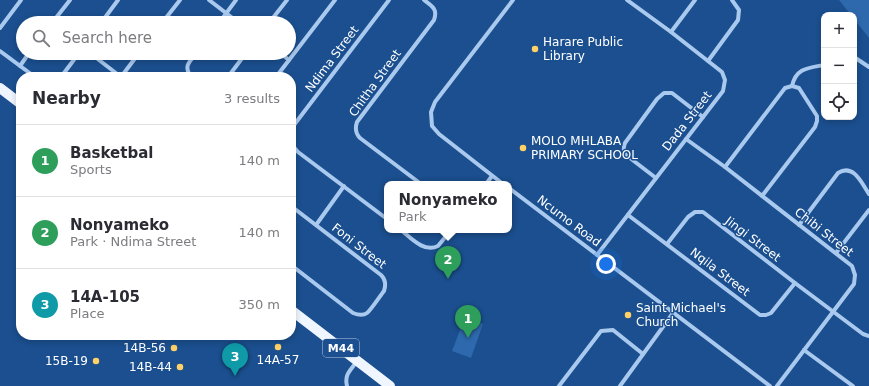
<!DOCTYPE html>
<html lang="en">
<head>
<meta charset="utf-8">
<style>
	:root { --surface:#fff; --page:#f7f7f7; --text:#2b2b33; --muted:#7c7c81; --line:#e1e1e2; --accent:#8a764a }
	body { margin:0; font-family:"DejaVu Sans",sans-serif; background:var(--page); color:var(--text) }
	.controls { position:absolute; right:12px; top:12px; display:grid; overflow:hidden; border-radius:8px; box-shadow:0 2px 6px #0003 }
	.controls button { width:36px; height:36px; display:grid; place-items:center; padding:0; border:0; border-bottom:1px solid var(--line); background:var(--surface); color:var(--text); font:20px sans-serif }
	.you { position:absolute; left:606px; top:264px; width:14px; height:14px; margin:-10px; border:3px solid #fff; border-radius:50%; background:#1a73e8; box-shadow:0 0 0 6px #1a73e833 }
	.badge { display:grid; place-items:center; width:26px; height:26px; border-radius:50%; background:var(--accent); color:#fff; font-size:13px; font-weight:700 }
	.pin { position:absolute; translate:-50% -33px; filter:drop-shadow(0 1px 2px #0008) }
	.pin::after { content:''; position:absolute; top:21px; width:14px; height:12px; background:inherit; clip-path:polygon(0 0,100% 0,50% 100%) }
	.popup { position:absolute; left:384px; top:181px; width:128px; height:52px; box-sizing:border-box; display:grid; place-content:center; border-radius:8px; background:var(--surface); filter:drop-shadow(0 1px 3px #0005); font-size:13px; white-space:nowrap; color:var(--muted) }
	.popup b { font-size:15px; color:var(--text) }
	.popup::after { content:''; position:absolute; left:50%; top:100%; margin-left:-8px; border:8px solid transparent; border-top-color:var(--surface) }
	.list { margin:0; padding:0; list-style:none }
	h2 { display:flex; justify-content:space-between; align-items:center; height:52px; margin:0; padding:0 16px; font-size:17px }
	h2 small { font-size:13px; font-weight:400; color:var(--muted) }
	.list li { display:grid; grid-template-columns:26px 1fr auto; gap:12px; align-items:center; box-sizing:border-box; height:72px; padding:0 16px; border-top:1px solid var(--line) }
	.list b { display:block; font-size:15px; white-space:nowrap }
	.list p { margin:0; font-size:13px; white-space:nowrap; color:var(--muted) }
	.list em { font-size:13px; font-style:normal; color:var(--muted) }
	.icon { flex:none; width:22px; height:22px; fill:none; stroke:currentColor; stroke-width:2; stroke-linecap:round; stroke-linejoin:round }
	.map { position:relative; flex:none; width:869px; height:386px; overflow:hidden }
	.search { position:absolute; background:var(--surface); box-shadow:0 2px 6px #0003; left:16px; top:16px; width:280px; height:44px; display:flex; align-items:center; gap:10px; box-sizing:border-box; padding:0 14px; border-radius:22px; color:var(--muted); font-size:15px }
	.panel { position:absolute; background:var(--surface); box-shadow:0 2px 6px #0003; left:16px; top:72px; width:280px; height:268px; border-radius:16px }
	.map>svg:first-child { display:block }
</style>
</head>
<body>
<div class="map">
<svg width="869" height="386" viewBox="0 0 869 386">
	<rect width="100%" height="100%" fill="#1b4f8f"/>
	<!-- green -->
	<g fill="#2e69ad">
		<path d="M839 0H869V38L854 19V15H851Z"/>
		<path d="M465 317 483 324 471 358 452 351Z"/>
	</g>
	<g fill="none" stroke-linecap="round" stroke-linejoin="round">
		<!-- street -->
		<g stroke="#a9c9ee" stroke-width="4">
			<path d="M209 0 239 23"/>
			<path d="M52 23 70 0"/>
			<path d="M101 23 118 0"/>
			<path d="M162 23 180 0"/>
			<path d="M219 23 236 0"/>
			<path d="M269 23 287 0"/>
			<path d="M0 28 21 0"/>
			<path d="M671 32 695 0"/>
			<path d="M0 51 35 77"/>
			<path d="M90 53 121 77"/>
			<path d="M280 53 289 60"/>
			<path d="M854 57 869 67"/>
			<path d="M708 61 738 20 739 10 732 0"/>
			<path d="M20 66 29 53"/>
			<path d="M61 77 79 53"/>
			<path d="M121 77 139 53"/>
			<path d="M192 77C182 67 190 61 197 53"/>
			<path d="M228 77 246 53"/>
			<path d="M276 77 335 0"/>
			<path d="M792 86C796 68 808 68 824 65"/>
			<path d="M291 132 294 125 389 0"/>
			<path d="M686 139 725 167 852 266 855 275 854 284 777 386"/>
			<path d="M291 143 292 145 298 152 387 219"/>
			<path d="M725 167 785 88 792 86 799 88 817 116V121L815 127 762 196"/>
			<path d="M656 178 626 155C623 151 623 148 625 143L657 99 664 93H672L703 117"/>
			<path d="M421 184 360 138C355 133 355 128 357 122L434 20C438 9 432 6 424 0"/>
			<path d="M486 184 492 176"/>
			<path d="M503 184 439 134 432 126 431 112 435 102 513 0"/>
			<path d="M509 188 770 386"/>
			<path d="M291 206 381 275C386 280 386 285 384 291 380 296 371 310 367 313 363 316 358 315 353 313L291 265"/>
			<path d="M628 215 760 315H766L771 313 795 283"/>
			<path d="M316 225 344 186"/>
			<path d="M799 225 838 173C854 163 862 184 869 194"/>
			<path d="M401 230C411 238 424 253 438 246L451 230"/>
			<path d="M667 244 688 217 695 212H703L795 283 863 334 869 336"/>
			<path d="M836 253 869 210"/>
			<path d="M597 255 723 91 725 80 722 72 671 32 627 0"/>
			<path d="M804 350 853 386"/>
			<path d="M347 386C344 374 351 370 357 361"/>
			<path d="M559 386 601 331 613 330 643 354"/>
			<path d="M620 386 673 313"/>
		</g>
		<!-- primary -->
		<g stroke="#f0f6ff" stroke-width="10">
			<path d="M0 88 21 104"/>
			<path d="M291 310 390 386"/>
		</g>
	</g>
	<!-- markers -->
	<g fill="#ffd166" stroke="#1b4f8f" stroke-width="1.5">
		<circle cx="535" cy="49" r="4"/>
		<circle cx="523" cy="148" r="4"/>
		<circle cx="628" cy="315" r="4"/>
		<circle cx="278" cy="347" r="4"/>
		<circle cx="174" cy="348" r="4"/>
		<circle cx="96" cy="361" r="4"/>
		<circle cx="180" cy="367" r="4"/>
	</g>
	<g text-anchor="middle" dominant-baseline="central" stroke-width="3" stroke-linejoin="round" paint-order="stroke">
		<!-- shield labels -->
		<rect fill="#1b4f8f" stroke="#bbcadd" stroke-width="1" x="323" y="339" width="36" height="18" rx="3"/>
		<g font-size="11" font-weight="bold" fill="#fff">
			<text x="341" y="348">M44</text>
		</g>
		<!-- poi labels -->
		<g font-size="12" fill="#fff" stroke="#1b4f8f" text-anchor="start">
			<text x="543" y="42">Harare Public<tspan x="543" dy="14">Library</tspan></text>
			<text x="531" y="141">MOLO MHLABA<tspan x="531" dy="14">PRIMARY SCHOOL</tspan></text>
			<text x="636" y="308">Saint Michael's<tspan x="636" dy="14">Church</tspan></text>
			<text x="166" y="348" text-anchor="end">14B-56</text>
			<text x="278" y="360" text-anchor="middle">14A-57</text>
			<text x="88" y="361" text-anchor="end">15B-19</text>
			<text x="172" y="367" text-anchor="end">14B-44</text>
		</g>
		<!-- street labels -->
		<g font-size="12" fill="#fff" stroke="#1b4f8f">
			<text transform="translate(332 59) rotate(-53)">Ndima Street</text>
			<text transform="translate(375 83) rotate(-54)">Chitha Street</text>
			<text transform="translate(687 121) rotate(-52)">Dada Street</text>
			<text transform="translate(569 221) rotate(37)">Ncumo Road</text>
			<text transform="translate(824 232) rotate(38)">Chibi Street</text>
			<text transform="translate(753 239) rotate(37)">Jingi Street</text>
			<text transform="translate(359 246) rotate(38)">Foni Street</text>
			<text transform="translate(720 272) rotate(37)">Nqila Street</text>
		</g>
	</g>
</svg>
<div class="controls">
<button>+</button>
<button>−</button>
<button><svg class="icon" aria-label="locate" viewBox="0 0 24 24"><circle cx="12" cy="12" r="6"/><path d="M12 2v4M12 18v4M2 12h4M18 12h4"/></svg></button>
</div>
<div class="you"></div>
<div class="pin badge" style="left:468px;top:338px;background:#2e9e5b">1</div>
<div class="pin badge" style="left:448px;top:279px;background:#2e9e5b">2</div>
<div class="popup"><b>Nonyameko</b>Park</div>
<div class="pin badge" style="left:235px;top:376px;background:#0f9aa8">3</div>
<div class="search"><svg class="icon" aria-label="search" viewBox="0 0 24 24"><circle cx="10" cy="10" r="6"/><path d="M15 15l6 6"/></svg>Search here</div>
<section class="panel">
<h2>Nearby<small>3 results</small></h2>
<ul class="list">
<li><span class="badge" style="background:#2e9e5b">1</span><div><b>Basketbal</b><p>Sports</p></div><em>140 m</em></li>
<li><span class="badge" style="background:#2e9e5b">2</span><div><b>Nonyameko</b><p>Park · Ndima Street</p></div><em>140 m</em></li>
<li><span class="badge" style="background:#0f9aa8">3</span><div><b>14A-105</b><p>Place</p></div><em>350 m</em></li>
</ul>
</section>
</div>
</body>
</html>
